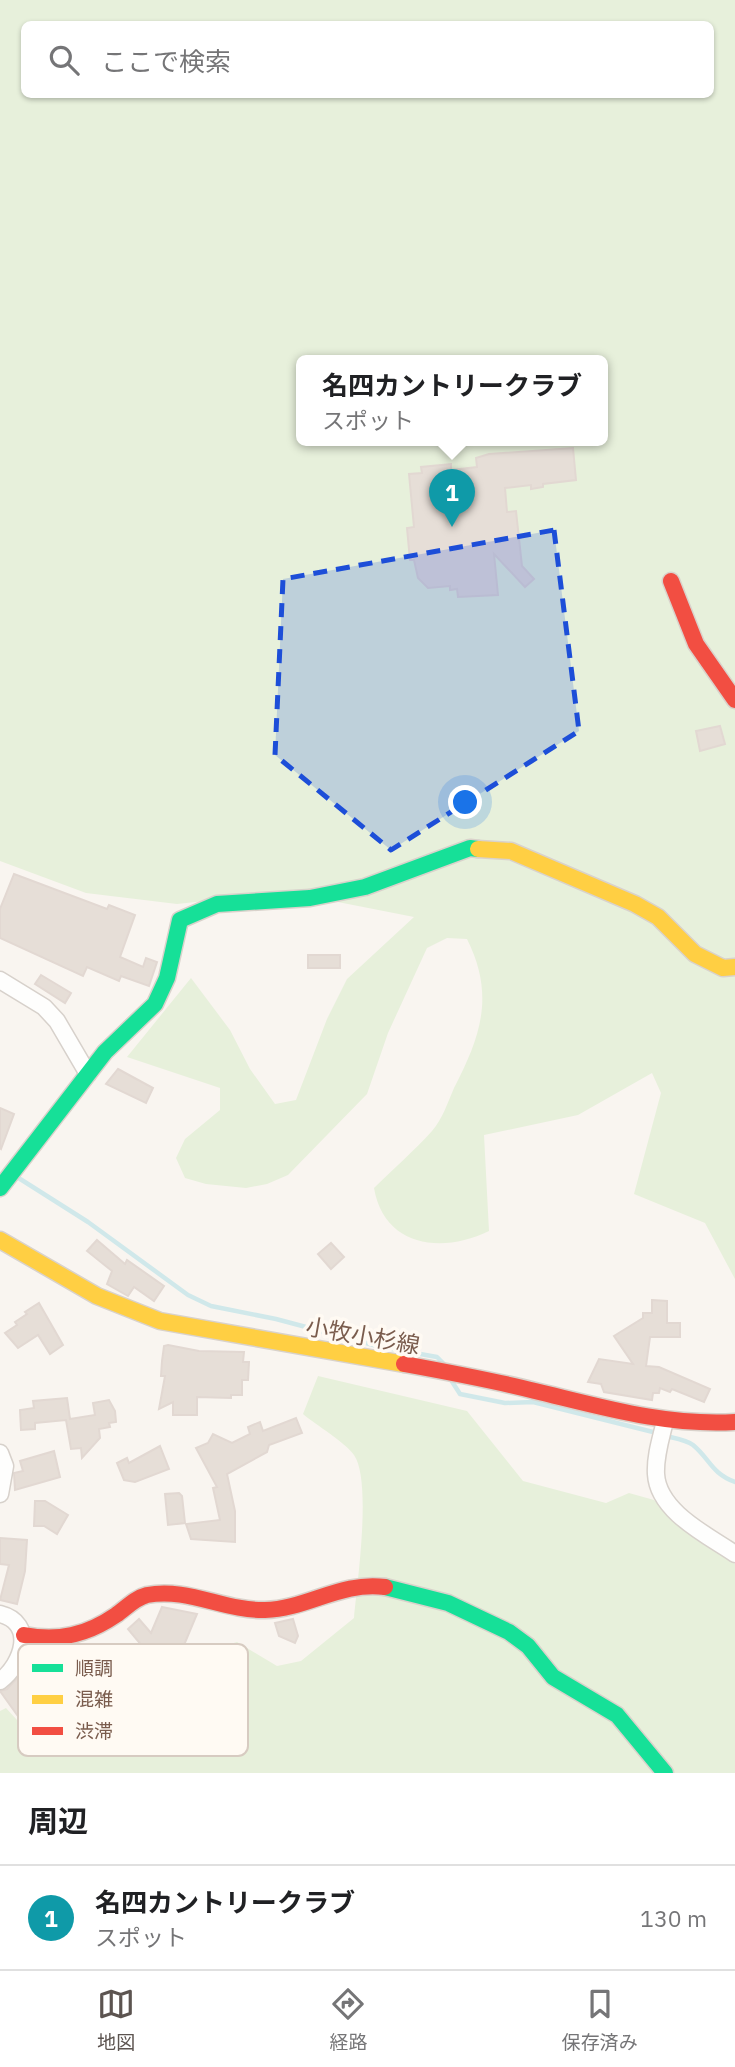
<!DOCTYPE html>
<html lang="ja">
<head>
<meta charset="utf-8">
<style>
	:root { --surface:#fff; --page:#f2f2f2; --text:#202124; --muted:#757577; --line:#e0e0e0; --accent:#5c5450 }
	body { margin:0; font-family:"IBM Plex Sans","Noto Sans JP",sans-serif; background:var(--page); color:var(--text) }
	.you { position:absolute; left:466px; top:803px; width:24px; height:24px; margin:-18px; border:5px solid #fff; border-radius:50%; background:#1a73e8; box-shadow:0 0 0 10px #1a73e833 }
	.badge { display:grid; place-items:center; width:46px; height:46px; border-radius:50%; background:var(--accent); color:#fff; font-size:23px; font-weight:700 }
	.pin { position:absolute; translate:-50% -58px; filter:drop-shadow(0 2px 4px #0008) }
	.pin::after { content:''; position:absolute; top:37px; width:24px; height:21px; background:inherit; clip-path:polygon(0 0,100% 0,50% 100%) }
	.popup { position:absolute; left:296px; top:355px; width:312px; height:91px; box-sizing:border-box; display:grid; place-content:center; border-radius:10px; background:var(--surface); filter:drop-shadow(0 2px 5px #0005); font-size:23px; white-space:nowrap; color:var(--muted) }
	.popup b { font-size:26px; color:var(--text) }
	.popup::after { content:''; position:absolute; left:50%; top:100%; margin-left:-14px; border:14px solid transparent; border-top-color:var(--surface) }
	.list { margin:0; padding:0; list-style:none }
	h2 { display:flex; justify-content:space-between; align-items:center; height:91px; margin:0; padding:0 28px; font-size:30px }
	h2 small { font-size:23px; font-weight:400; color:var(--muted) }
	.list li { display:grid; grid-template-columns:46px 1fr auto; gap:21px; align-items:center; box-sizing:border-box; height:105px; padding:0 28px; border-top:2px solid var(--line) }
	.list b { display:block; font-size:26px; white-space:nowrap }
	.list p { margin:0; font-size:23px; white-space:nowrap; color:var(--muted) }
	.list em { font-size:23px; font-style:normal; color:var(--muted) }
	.icon { flex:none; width:38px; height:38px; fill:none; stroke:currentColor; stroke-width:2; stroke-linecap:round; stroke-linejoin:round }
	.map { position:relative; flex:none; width:735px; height:1773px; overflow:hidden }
	.search { position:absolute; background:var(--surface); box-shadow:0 2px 5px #0004; left:21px; right:21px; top:21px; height:77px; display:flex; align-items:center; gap:18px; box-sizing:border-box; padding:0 24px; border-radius:10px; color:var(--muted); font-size:26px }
	.sheet { height:196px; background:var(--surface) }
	nav { display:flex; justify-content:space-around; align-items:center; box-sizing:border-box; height:98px; border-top:2px solid var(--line); background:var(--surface); font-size:19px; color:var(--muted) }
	nav a { display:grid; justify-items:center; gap:4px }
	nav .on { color:var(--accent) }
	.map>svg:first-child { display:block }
</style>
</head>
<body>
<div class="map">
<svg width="735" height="1773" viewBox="0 0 735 1773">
	<rect width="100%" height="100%" fill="#f9f5f0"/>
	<!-- green -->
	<g fill="#e7f0db" fill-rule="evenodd">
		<path d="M0 0H735V1279L705 1223 634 1194 661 1093 652 1073 578 1115 484 1135 489 1231C442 1254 384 1247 374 1188 393 1169 414 1151 432 1131 442 1120 448 1102 454 1088 481 1036 495 995 467 939L447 938 427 948 388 1033 367 1094 288 1175 267 1184 246 1188 206 1184 185 1178 176 1158 185 1139 220 1110V1088L127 1057 191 978 230 1030 250 1069 275 1104 296 1100 327 1019 347 979 414 917 287 892 177 904 86 893 0 861ZM24 24H710V94H24ZM302 361H602V441H302Z"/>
		<path d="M318 1376 467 1411 523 1481 606 1503 629 1493 654 1500 699 1539 735 1564V1773H0V1711L6 1708 39 1744 72 1708 115 1689 159 1691 178 1676 190 1656 237 1642 277 1666 301 1661 354 1618C357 1584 372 1481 354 1455 345 1442 316 1425 303 1414Z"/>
	</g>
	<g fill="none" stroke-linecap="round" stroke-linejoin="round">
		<!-- stream -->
		<g stroke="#d0e8ea" stroke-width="4.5">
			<path d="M17 1177 88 1222 188 1295 211 1306 276 1319 381 1347 437 1357 443 1363"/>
			<path d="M451 1380 460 1394 505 1403 533 1402 657 1433"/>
			<path d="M666 1436C674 1438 687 1440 693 1445 710 1459 711 1473 735 1482"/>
		</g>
	</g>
	<!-- building -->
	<g fill="#e6ded7" stroke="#e2d8d2" stroke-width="2">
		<path d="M573 448 576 480 543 484V487L531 489V485L505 488 507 512 516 511 522 566 534 579 525 587 494 554 498 595 458 597 457 589 450 590V586L428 588 418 578 414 560H410L407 528 414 527 409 474 422 473 421 467 451 464V470L477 467 476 458 489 454Z"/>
		<path d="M720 726 725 744 700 751 696 731Z"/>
		<path d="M14 874 107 909 109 905 135 915 120 957 143 967 146 958 157 962 149 986 121 976 119 981 87 967 83 976 0 938V909Z"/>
		<rect x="308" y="955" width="32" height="13"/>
		<path d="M41 975 71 993 65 1003 35 984Z"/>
		<path d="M118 1069 153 1088 146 1103 106 1084Z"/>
		<path d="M0 1108 14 1114 1 1149 0 1148Z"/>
		<path d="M97 1240 125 1264 127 1260 164 1286 154 1301 134 1287 128 1296 107 1284 112 1271 87 1251Z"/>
		<path d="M331 1243 344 1257 331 1269 318 1254Z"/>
		<path d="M652 1300 667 1301V1323H680V1337H650L646 1366 659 1367 710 1389 704 1402 672 1389 670 1392 660 1388 659 1393H653L652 1400 604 1392 601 1384 588 1382 599 1359 633 1364 614 1336 643 1318V1313H652Z"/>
		<path d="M39 1303 63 1345 50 1354 38 1335 18 1348 5 1333 17 1325 15 1322 27 1314 25 1312Z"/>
		<path d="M168 1345 199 1351 244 1352 243 1362H249L248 1380H242V1395H231V1398L197 1397V1415H173V1402L159 1409 165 1376H161L162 1361 164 1346Z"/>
		<path d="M67 1398 70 1419 95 1415 93 1403 109 1400 115 1411 116 1422 109 1423 110 1427 99 1429 100 1438 82 1458 81 1448 71 1449 66 1420 35 1423V1429L21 1430 20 1410 34 1408 33 1401Z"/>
		<path d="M296 1418 302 1433 269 1445 267 1452 227 1474 235 1511V1542L191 1539 186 1524 220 1520 213 1488 217 1487 196 1448 208 1443 213 1434 232 1443 250 1434 248 1427 260 1422 263 1431Z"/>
		<path d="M160 1446 169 1469 135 1482 124 1480 117 1463 127 1458 129 1463Z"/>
		<path d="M54 1451 60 1477 15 1490 14 1473 23 1471 20 1461Z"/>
		<path d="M179 1493 182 1496 185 1523 168 1525 165 1494Z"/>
		<path d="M35 1501H45L68 1515 57 1534 44 1526H34Z"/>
		<path d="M0 1538 27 1540 25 1571 17 1604 0 1600 9 1565 0 1564Z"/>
		<path d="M162 1607 197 1614 179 1657 156 1650 146 1667 135 1660 143 1647 128 1629 139 1619 151 1633Z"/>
		<path d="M293 1619 298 1636 295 1643 279 1636 275 1623Z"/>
		<path d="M67 1650 78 1675 70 1684 56 1651Z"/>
		<path d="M111 1658 117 1667 89 1688 80 1675Z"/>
		<path d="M46 1671 65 1689 25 1726 0 1691 7 1689 20 1675 30 1687Z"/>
	</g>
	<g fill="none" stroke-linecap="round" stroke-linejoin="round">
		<defs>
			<g id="street">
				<path d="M0 980 44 1007 57 1021 88 1074"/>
				<path d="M665 1421C661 1438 655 1456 656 1474 658 1512 709 1536 735 1554"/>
				<path d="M0 1453 5 1466 0 1494"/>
				<path d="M0 1614C36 1623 23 1664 0 1681"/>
			</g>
			<g id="fast">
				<path d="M0 1188 105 1052 155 1004 167 978 180 920 217 904 310 898 365 887 470 848 478 849"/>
				<path d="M385 1587 448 1603 509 1632 528 1646 553 1677 617 1715 665 1773"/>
			</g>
			<g id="slow">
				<path d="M478 849 511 851 635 904 658 917 695 954 723 968 735 967"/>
				<path d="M0 1240 97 1296 160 1321 404 1364"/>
			</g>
			<g id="jam">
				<path d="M671 581 696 644 735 700"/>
				<path d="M404 1364C448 1372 492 1380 535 1391 602 1407 665 1426 735 1422"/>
				<path d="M24 1635C58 1642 87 1635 116 1615 126 1608 135 1598 147 1595 187 1587 225 1611 265 1610 307 1609 341 1581 385 1587"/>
			</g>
		</defs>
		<!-- street casing -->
		<use href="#street" stroke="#d7d1cb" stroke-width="19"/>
		<!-- fast casing -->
		<use href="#fast" stroke="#d9d2cb" stroke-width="19"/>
		<!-- slow casing -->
		<use href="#slow" stroke="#d9d2cb" stroke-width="19"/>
		<!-- jam casing -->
		<use href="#jam" stroke="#d9d2cb" stroke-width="19"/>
		<!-- street -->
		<use href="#street" stroke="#fefefd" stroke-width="16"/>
		<!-- fast -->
		<use href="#fast" stroke="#16e098" stroke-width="16"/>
		<!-- slow -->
		<use href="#slow" stroke="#ffcf43" stroke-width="16"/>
		<!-- jam -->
		<use href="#jam" stroke="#f24e42" stroke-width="16"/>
	</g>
	<!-- marked area -->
	<path fill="#1d4ed8" fill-opacity="0.2" stroke="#1d4ed8" stroke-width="5" stroke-dasharray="14 9" stroke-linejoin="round" d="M554 530 579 731 391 850 275 755 283 579Z"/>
	<g text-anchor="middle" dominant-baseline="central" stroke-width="7" stroke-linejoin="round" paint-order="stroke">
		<!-- street labels -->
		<g font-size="23" fill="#7a5c4d" stroke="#fffaf3">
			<text transform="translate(363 1335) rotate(10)">小牧小杉線</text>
		</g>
	</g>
	<!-- legend -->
	<rect x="18" y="1644" width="230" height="112" rx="10" fill="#fffaf3" stroke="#d7cbc1" stroke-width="2"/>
	<rect x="32" y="1664" width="31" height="8" fill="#16e098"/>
	<rect x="32" y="1695" width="31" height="9" fill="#ffcf43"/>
	<rect x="32" y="1727" width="31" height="8" fill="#f24e42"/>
	<g font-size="19" fill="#7a5c4d">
		<text x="75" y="1675">順調</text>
		<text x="75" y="1706">混雑</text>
		<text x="75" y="1738">渋滞</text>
	</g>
</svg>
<div class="you"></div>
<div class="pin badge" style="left:452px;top:527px;background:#0f9aa8">1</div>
<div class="popup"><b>名四カントリークラブ</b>スポット</div>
<div class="search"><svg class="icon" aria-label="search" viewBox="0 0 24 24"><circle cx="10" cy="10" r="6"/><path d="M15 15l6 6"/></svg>ここで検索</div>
</div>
<section class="sheet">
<h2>周辺<small></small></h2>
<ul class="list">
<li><span class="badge" style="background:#0f9aa8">1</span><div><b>名四カントリークラブ</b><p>スポット</p></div><em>130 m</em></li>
</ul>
</section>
<nav>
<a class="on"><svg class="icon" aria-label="map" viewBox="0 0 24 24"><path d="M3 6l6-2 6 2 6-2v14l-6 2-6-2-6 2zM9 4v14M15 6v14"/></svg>地図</a>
<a><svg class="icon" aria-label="directions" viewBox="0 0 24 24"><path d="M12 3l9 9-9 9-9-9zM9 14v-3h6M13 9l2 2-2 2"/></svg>経路</a>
<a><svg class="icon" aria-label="saved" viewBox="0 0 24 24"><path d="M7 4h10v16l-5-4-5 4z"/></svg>保存済み</a>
</nav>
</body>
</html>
